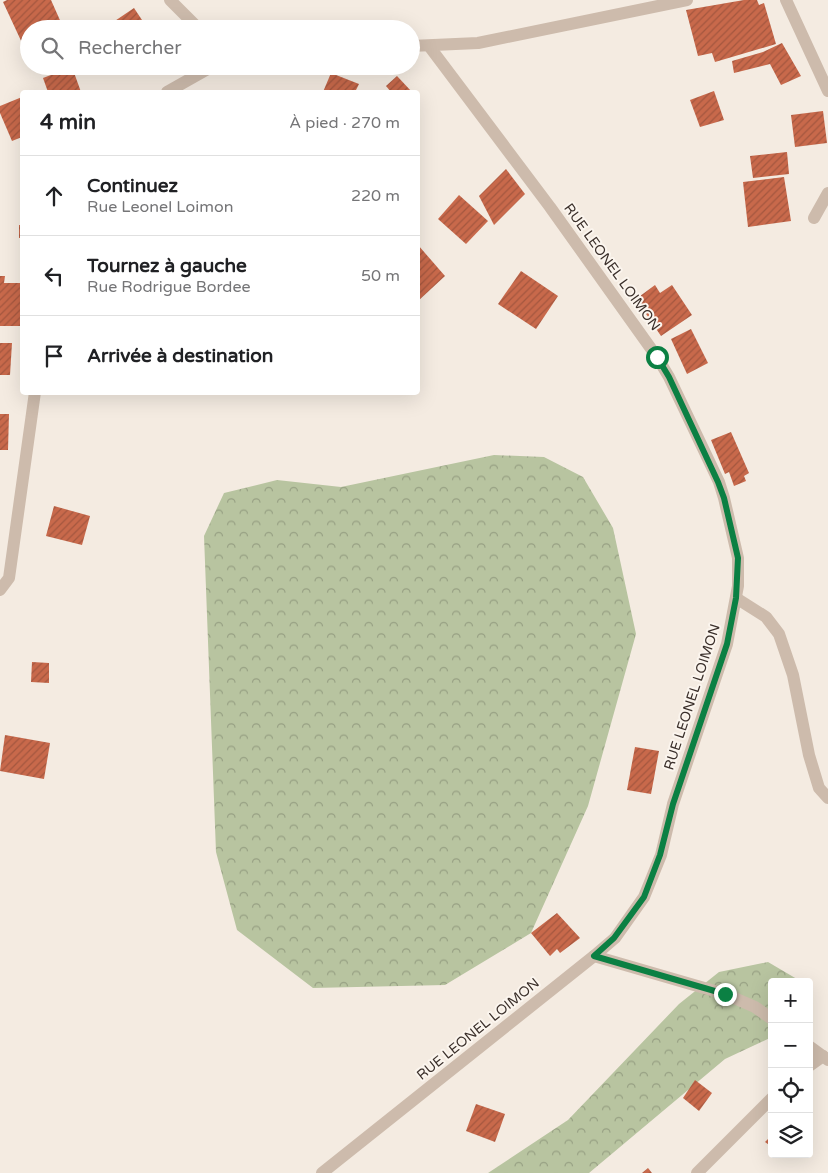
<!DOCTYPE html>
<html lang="fr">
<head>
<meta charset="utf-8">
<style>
	:root { --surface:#fff; --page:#f6f6f6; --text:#202124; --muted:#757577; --line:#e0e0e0 }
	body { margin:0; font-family:"Varela Round",sans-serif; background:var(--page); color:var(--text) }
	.controls { position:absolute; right:15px; bottom:15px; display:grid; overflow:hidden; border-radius:5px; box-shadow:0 5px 20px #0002 }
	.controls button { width:45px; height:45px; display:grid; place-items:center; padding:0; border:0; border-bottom:1px solid var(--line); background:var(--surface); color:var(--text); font:25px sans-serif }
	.stop { position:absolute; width:15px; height:15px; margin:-11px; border:4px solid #0b8043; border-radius:50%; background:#fff }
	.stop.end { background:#0b8043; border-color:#fff; box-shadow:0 1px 5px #0008 }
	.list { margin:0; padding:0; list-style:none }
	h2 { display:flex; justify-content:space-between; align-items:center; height:65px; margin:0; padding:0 20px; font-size:21px }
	h2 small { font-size:16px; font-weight:400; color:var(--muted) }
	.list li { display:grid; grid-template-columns:32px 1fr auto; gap:15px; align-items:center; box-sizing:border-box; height:80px; padding:0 20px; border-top:1px solid var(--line) }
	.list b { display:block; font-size:19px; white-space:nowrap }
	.list p { margin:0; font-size:16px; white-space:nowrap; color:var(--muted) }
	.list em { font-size:16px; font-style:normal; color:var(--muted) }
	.icon { flex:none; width:28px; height:28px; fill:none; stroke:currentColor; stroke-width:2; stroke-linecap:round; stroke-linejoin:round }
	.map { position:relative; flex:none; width:828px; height:1173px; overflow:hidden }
	.search { position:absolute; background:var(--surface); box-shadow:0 5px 20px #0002; left:20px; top:20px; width:400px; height:55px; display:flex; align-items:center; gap:12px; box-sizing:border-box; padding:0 18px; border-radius:28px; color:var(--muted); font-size:19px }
	.panel { position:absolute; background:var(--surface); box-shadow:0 5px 20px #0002; left:20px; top:90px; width:400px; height:305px; border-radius:5px }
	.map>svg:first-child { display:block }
</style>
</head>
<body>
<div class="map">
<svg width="828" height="1173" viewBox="0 0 828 1173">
	<defs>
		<pattern id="forest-crowns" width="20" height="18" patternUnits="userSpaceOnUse" patternTransform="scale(1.25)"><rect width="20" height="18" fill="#b8c4a0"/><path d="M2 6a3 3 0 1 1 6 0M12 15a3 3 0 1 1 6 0" fill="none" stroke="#97a083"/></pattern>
		<pattern id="building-hatch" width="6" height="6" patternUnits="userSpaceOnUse" patternTransform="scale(1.25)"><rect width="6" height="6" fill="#c8694b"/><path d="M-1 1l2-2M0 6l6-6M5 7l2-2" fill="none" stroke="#a4573f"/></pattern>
	</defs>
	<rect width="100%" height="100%" fill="#f4ebe1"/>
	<!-- forest -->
	<g fill="url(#forest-crowns)">
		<path d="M494 455 544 457 583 477 613 528 636 634 588 806 531 933 445 985 313 988 237 930 216 852 204 536 224 493 277 480 341 487Z"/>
		<path d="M768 962 802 982H772V1037L725 1059 589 1173H488L568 1120 679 1004 719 972Z"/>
	</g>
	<!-- building -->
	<g fill="url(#building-hatch)">
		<path d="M7 0H51L63 27 60 29H29V43L23 45 3 2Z"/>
		<path d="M744 0H757L759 5 764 3 776 44 715 62 712 53 698 56 686 10Z"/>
		<path d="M134 8 148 29H103Z"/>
		<path d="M782 43 801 76 781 85 770 64 734 73 732 61 763 52Z"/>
		<path d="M72 67 81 92H48L43 78Z"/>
		<path d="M331 73 359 84 355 92H323Z"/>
		<path d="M397 76 412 92H391L386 86Z"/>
		<path d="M714 91 724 120 700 127 690 100Z"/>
		<path d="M22 97V137L12 141 0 113V106Z"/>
		<path d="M823 111 827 143 795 147 791 115Z"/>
		<path d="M787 152 789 174 753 178 750 156Z"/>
		<path d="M506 169 525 194 494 225 479 196Z"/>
		<path d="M784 177 791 221 748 227 743 182Z"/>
		<path d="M459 195 488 221 466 244 438 219Z"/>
		<rect x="19" y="225" width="3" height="13"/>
		<path d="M418 245 445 276 418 301Z"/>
		<path d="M521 271 558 296 536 329 498 304Z"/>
		<path d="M0 276H5L4 283H22V326H0Z"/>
		<path d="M655 285 660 293 672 285 692 315 661 336 636 299Z"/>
		<path d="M691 329 708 363 687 374 671 339Z"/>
		<path d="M0 343H12L10 375H0Z"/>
		<path d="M0 414H9L8 450H0Z"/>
		<path d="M731 432 749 473 744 476 746 481 734 486 729 472 725 474 711 440Z"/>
		<path d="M54 506 90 516 82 545 46 536Z"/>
		<path d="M32 662 49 663V683L31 682Z"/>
		<path d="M5 735 50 743 44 779 0 771Z"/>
		<path d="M635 747 659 751 651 794 627 790Z"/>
		<path d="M557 913 580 938 560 953 557 949 550 956 531 933Z"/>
		<path d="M695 1080 712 1093 699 1111 683 1098Z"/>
		<path d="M476 1104 505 1114 495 1142 466 1131Z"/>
		<path d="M772 1135V1147L765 1142Z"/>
		<path d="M648 1168 652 1173H642Z"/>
	</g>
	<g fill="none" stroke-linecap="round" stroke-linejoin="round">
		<!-- street -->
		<g stroke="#cdbbac" stroke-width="12">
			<path d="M170 0 199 29"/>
			<path d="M786 0 828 91"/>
			<path d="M411 46 478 43 687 0"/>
			<path d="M167 92 213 66"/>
			<path d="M814 218 828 193"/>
			<path d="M0 590 9 578 35 392"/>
			<path d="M736 598 766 617 779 634 793 675 809 755 819 788 828 798"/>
			<path d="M594 956 725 994 755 1007 772 1019"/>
			<path d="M809 1046 828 1060"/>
			<path d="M809 1066 823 1056"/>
			<path d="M322 1173 594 956 615 938 644 897 661 855 673 804 727 644 738 586V558L724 498 719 482 669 377 657 357 550 207 429 46"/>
			<path d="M697 1173 772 1098"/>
		</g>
	</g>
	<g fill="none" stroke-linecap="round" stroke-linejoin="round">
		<!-- route -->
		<path stroke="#0b8043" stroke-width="6" d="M657 357 669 377 718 482 724 498 738 558 736 598 727 644 673 804 660 855 644 897 614 938 594 956 725 994"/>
	</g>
	<g text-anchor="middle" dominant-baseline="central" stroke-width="4" stroke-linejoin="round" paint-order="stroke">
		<!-- street labels -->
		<g font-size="14" fill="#3b302b" stroke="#fbf5ee">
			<text transform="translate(612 267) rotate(54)">RUE LEONEL LOIMON</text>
			<text transform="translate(692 697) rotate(-72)">RUE LEONEL LOIMON</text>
			<text transform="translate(478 1029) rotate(-39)">RUE LEONEL LOIMON</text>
		</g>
	</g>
</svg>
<div class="controls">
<button>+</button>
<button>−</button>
<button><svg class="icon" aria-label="locate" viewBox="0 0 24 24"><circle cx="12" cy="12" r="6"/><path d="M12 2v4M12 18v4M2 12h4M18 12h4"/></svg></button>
<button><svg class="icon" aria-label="layers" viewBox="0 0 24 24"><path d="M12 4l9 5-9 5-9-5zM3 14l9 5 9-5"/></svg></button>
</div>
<div class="stop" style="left:657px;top:357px"></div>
<div class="stop end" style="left:725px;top:994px"></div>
<div class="search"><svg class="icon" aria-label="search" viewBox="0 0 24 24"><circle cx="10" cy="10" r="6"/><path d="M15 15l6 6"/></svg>Rechercher</div>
<section class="panel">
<h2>4 min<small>À pied · 270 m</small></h2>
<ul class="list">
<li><svg class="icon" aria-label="ahead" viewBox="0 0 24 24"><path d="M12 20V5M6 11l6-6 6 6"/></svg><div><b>Continuez</b><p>Rue Leonel Loimon</p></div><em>220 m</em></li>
<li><svg class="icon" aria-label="left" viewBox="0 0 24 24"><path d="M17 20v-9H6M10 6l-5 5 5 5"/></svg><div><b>Tournez à gauche</b><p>Rue Rodrigue Bordee</p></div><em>50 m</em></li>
<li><svg class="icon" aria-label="arrive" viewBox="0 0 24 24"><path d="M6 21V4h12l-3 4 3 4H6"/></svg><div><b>Arrivée à destination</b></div></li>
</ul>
</section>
</div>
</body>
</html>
